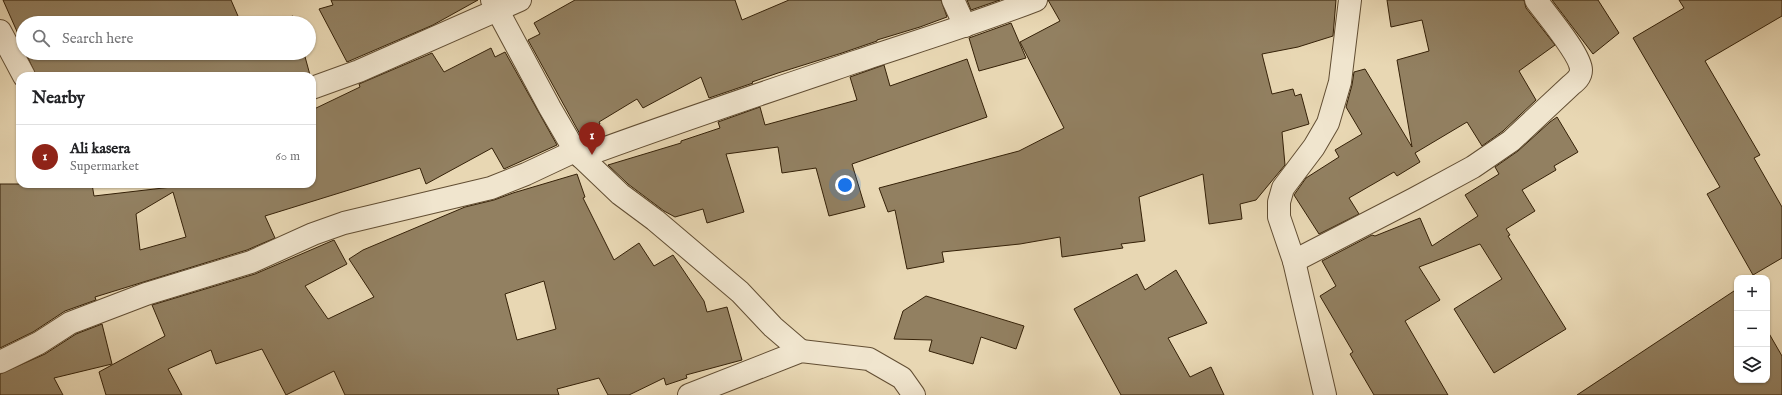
<!DOCTYPE html>
<html lang="en">
<head>
<meta charset="utf-8">
<style>
	:root { --surface:#fff; --page:#f2f2f2; --text:#202124; --muted:#757577; --line:#e0e0e0; --accent:#8f2418 }
	body { margin:0; font-family:"IM FELL English",serif; background:var(--page); color:var(--text) }
	.controls { position:absolute; right:12px; bottom:12px; display:grid; overflow:hidden; border-radius:8px; box-shadow:0 1px 3px #0004 }
	.controls button { width:36px; height:36px; display:grid; place-items:center; padding:0; border:0; border-bottom:1px solid var(--line); background:var(--surface); color:var(--text); font:20px sans-serif }
	.you { position:absolute; left:845px; top:185px; width:14px; height:14px; margin:-10px; border:3px solid #fff; border-radius:50%; background:#1a73e8; box-shadow:0 0 0 6px #1a73e833 }
	.badge { display:grid; place-items:center; width:26px; height:26px; border-radius:50%; background:var(--accent); color:#fff; font-size:13px; font-weight:700 }
	.pin { position:absolute; translate:-50% -33px; filter:drop-shadow(0 1px 2px #0008) }
	.pin::after { content:''; position:absolute; top:21px; width:14px; height:12px; background:inherit; clip-path:polygon(0 0,100% 0,50% 100%) }
	.list { margin:0; padding:0; list-style:none }
	h2 { display:flex; justify-content:space-between; align-items:center; height:52px; margin:0; padding:0 16px; font-size:17px }
	h2 small { font-size:13px; font-weight:400; color:var(--muted) }
	.list li { display:grid; grid-template-columns:26px 1fr auto; gap:12px; align-items:center; box-sizing:border-box; height:64px; padding:0 16px; border-top:1px solid var(--line) }
	.list b { display:block; font-size:15px; white-space:nowrap }
	.list p { margin:0; font-size:13px; white-space:nowrap; color:var(--muted) }
	.list em { font-size:13px; font-style:normal; color:var(--muted) }
	.icon { flex:none; width:22px; height:22px; fill:none; stroke:currentColor; stroke-width:2; stroke-linecap:round; stroke-linejoin:round }
	.map { position:relative; flex:none; width:1782px; height:395px; overflow:hidden }
	.search { position:absolute; background:var(--surface); box-shadow:0 1px 3px #0004; left:16px; top:16px; width:300px; height:44px; display:flex; align-items:center; gap:10px; box-sizing:border-box; padding:0 14px; border-radius:22px; color:var(--muted); font-size:15px }
	.panel { position:absolute; background:var(--surface); box-shadow:0 1px 3px #0004; left:16px; top:72px; width:300px; height:116px; border-radius:12px }
	.map>svg:first-child { display:block }
</style>
</head>
<body>
<div class="map">
<svg width="1782" height="395" viewBox="0 0 1782 395">
	<rect width="100%" height="100%" fill="#e8d7b3"/>
	<filter id="stains"><feTurbulence type="fractalNoise" baseFrequency=".005" numOctaves="4"/><feColorMatrix values="0 0 0 0 .2 0 0 0 0 .09 0 0 0 0 .02 0 0 0 .5 -.17"/></filter>
	<radialGradient id="worn" r=".72"><stop offset=".6" stop-color="#630" stop-opacity="0"/><stop offset="1" stop-color="#630" stop-opacity=".3"/></radialGradient>
	<!-- building -->
	<g fill="#928061" stroke="#352108" fill-rule="evenodd">
		<path d="M3 0H231L241 23H23V45Z"/>
		<path d="M331 0H478L433 25 347 62 319 9 333 5Z"/>
		<path d="M575 0H735L742 20 789 0H941L947 17 920 27 877 40V41L842 53 778 73 752 82 753 83 709 98 701 77 643 108 637 99 599 122 600 124 581 136 528 40 540 34 534 23Z"/>
		<path d="M967 0H1000L971 10Z"/>
		<path d="M1048 0H1336L1333 36 1298 47 1262 54 1272 94 1293 89 1295 96 1301 94 1309 124 1282 132 1285 165 1256 200 1240 204 1242 219 1209 224 1203 174 1139 197 1145 241 1121 244 1123 248 1062 257 1060 237 1020 244 942 252 944 262 907 269 895 210 888 212 879 188 1019 151 1064 128 1020 42 1060 21Z"/>
		<path d="M1387 0H1524L1526 8 1555 45 1519 71 1536 100 1503 131 1482 146 1467 122 1415 153 1420 162 1397 176 1394 172 1349 198 1359 214 1319 234 1294 195 1306 178 1339 157 1335 150 1362 134 1346 107 1352 85 1354 72 1365 69 1412 147 1397 60 1429 51 1422 20 1391 27Z"/>
		<path d="M1552 0H1598L1619 33 1593 54Z"/>
		<path d="M1679 0H1782V16L1705 61 1760 155 1754 158 1782 207V258L1753 275 1707 194 1720 187 1633 38 1684 8Z"/>
		<path d="M293 16 295 23H270Z"/>
		<path d="M1011 23 1026 58 979 71 969 38Z"/>
		<path d="M491 48 495 57 505 52 557 145 504 169 492 148 426 184 420 168 265 216 275 238 247 250 95 297 96 300 65 311 33 332 0 348V184H92L94 196 172 187 171 184H312V110L360 87 359 84 432 53 444 72ZM173 192 186 237 140 250 136 214Z"/>
		<path d="M26 53H304L310 75 36 76Z"/>
		<path d="M967 59 987 117 852 164 865 207 829 216 816 168 782 173 778 147 726 154 744 212 707 223 703 209 675 217 664 211 628 184 608 165 681 143V141L720 128 718 122 760 107 765 125 857 100 850 77 884 65 890 86Z"/>
		<path d="M1557 117 1578 152 1554 166 1556 170 1522 190 1535 211 1506 229 1510 235 1508 236 1566 329 1494 373 1454 309 1502 279 1480 244 1419 267 1440 300 1405 321 1448 395H1374L1350 354 1353 352 1320 296 1336 286 1322 261 1372 235 1375 236 1420 218 1432 246 1478 216 1465 195 1499 174 1495 167 1518 151 1550 122Z"/>
		<path d="M577 174 585 197 583 198 614 260 639 243 654 266 673 255 704 301 707 312 727 307 742 360 686 375 687 378 666 385 664 378 629 395H608L599 378 557 389 559 395H345L334 371 286 395 262 349 216 364 211 350 168 369 182 395H106L99 372 165 336 152 305 255 274 334 240 347 264 305 286 328 319 374 297 349 259 363 250 465 207 494 200 513 193ZM544 281 556 329 517 340 505 294Z"/>
		<path d="M1176 270 1207 323 1168 338 1190 377 1211 367 1224 395H1121L1074 309 1137 274 1145 290Z"/>
		<path d="M1737 289V380H1767V330L1782 356V395H1577Z"/>
		<path d="M926 296 1024 326 1016 349 981 337 973 364 929 351 932 340 894 339 903 311Z"/>
		<path d="M102 324 112 364 54 378 63 395H0V374L45 354 76 334Z"/>
	</g>
	<g fill="none" stroke-linecap="round" stroke-linejoin="round">
		<defs>
			<g id="street">
				<path d="M492 0 550 108 575 151 620 194 655 220 740 292 773 327 801 351"/>
				<path d="M953 0 965 26"/>
				<path d="M0 31 24 76"/>
				<path d="M312 88 359 71 520 0"/>
				<path d="M581 157C673 123 766 92 858 61 918 41 977 23 1036 0"/>
				<path d="M1294 261 1414 199 1473 167 1511 141 1571 85C1576 81 1581 77 1581 70 1581 55 1546 14 1536 0"/>
				<path d="M0 362 39 343 70 323 146 294 251 262 313 234 344 223 491 188 526 174 575 151"/>
				<path d="M689 395 801 351 869 359 902 378 914 395"/>
				<path d="M1325 395 1294 261 1279 217V202L1283 188 1314 147 1328 123 1340 82 1350 0"/>
			</g>
		</defs>
		<!-- street casing -->
		<use href="#street" stroke="#624e33" stroke-width="24"/>
		<!-- street -->
		<use href="#street" stroke="#f0e5ce" stroke-width="22"/>
	</g>
	<rect width="100%" height="100%" filter="url(#stains)"/>
	<rect width="100%" height="100%" fill="url(#worn)"/>
</svg>
<div class="controls">
<button>+</button>
<button>−</button>
<button><svg class="icon" aria-label="layers" viewBox="0 0 24 24"><path d="M12 4l9 5-9 5-9-5zM3 14l9 5 9-5"/></svg></button>
</div>
<div class="you"></div>
<div class="pin badge" style="left:592px;top:155px">1</div>
<div class="search"><svg class="icon" aria-label="search" viewBox="0 0 24 24"><circle cx="10" cy="10" r="6"/><path d="M15 15l6 6"/></svg>Search here</div>
<section class="panel">
<h2>Nearby<small></small></h2>
<ul class="list">
<li><span class="badge">1</span><div><b>Ali kasera</b><p>Supermarket</p></div><em>60 m</em></li>
</ul>
</section>
</div>
</body>
</html>
